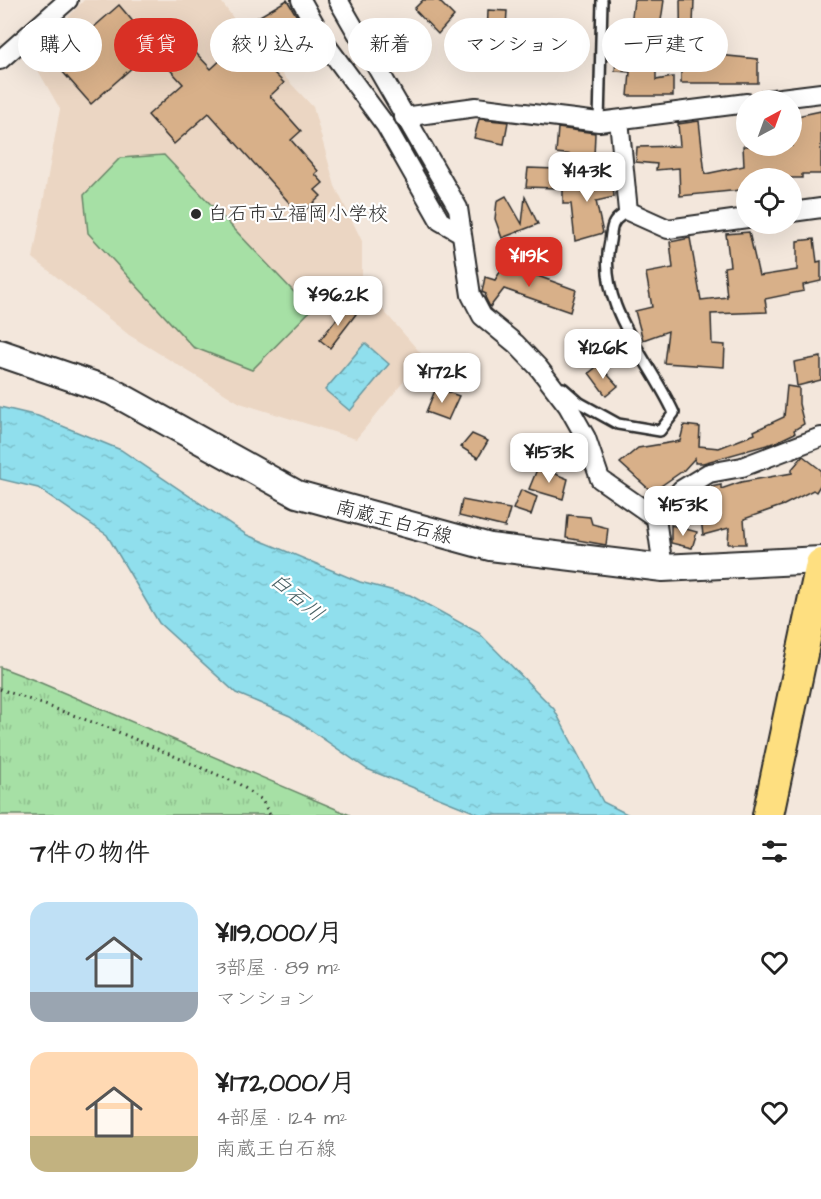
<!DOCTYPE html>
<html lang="ja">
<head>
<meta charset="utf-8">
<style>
  :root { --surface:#fff; --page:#f6f6f6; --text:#222; --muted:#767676; --accent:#d93025 }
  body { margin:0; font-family:"Architects Daughter","Klee One",sans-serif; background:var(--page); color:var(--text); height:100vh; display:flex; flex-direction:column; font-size:22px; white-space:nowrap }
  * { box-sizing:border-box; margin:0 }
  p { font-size:20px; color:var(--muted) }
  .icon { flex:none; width:33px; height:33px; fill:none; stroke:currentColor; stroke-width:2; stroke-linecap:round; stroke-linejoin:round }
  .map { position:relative; height:815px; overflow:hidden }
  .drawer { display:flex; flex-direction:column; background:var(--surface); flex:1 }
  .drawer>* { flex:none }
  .guide { position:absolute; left:18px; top:18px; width:786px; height:54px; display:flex; gap:12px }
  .needle { width:39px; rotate:41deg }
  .tools { position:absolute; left:736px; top:90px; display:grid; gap:12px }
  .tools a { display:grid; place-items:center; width:66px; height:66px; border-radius:50%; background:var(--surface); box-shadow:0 6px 24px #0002; font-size:30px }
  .price { position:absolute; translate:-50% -51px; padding:0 14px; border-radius:12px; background:#fff; color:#222; font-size:20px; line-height:39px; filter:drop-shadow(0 2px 3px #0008) }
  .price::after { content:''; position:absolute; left:50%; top:36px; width:18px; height:14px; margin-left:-9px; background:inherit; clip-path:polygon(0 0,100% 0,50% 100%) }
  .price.current { background:var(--accent); color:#fff }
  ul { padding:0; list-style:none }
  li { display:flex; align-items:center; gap:18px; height:150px; padding:0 30px }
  li span { display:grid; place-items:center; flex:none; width:168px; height:120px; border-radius:18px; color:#555 }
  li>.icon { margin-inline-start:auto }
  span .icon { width:72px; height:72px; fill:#fffc; stroke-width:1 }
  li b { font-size:26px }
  h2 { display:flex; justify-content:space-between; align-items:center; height:72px; padding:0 30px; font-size:26px }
  .tag { padding:0 21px; border-radius:27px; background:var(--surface); box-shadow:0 6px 24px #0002; font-size:21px; line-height:54px }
  .tag.current { background:var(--accent); color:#fff }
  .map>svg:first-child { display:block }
</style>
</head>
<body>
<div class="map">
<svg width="821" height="815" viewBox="0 0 821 815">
  <defs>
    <pattern id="park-tufts" width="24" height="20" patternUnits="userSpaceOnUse" patternTransform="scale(1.5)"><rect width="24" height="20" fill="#a6e0a5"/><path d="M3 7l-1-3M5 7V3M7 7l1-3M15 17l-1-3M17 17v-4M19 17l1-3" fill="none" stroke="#8fc08e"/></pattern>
    <pattern id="water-ripples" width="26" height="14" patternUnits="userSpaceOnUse" patternTransform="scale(1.5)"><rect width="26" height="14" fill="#90dfed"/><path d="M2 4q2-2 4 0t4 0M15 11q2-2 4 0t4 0" fill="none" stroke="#7cc0cb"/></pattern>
  </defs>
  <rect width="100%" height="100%" fill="#f3e7dc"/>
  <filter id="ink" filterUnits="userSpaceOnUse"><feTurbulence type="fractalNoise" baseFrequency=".0167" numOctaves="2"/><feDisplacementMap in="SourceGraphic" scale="12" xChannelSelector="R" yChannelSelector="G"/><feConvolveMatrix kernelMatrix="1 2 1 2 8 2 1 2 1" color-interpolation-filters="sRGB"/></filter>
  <g filter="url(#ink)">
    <polygon fill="#ebd6c3" points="84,0 220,0 248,38 313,107 335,186 362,241 362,286 424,357 356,439 240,403 129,335 33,258 60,109 31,58"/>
    <polygon fill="url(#park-tufts)" stroke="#688668" stroke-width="1.5" points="0,667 34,680 350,815 0,815"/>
    <polygon fill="#a6e0a5" stroke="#688668" stroke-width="1.5" points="164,155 311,310 252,370 193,347 88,233 84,195 120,158"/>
    <g fill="url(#water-ripples)" stroke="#68979f" stroke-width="1.5">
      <polygon points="365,343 389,364 350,411 325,390"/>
      <polygon points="0,407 38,416 121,450 247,535 360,582 410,595 479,633 554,709 603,802 629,815 481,815 367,769 290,716 236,693 159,623 107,535 38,488 0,479"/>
    </g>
    <g fill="#d8b089" stroke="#2b2b2b" stroke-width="1.5">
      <polygon points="287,0 298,18 293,21 296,25 288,30 301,55 290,61 276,36 271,39 258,17"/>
      <polygon points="423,0 438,0 454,16 438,34 414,9"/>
      <polygon points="634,0 664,0 656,55 656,80 673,77 673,96 628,96 630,72 615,71 617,48 628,49"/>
      <polygon points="680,0 694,0 692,48 708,50 708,54 758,59 758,83 681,83"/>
      <polygon points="119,5 146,37 165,20 211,69 224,57 228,63 242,49 246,53 250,49 284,83 270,96 301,131 291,140 318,171 315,174 323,183 315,190 321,196 303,212 298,205 294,208 209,113 174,144 148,115 183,84 152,50 91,104 54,62"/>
      <polygon points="488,10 507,11 505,44 487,41"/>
      <polygon points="821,111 821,174 802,174 802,178 747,178 747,188 741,190 680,196 679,168 656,170 657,164 636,162 637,147 680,146 678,124 699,121 705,174 744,166 743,146 792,146 792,117"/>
      <polygon points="479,119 508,122 504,144 474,138"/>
      <polygon points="558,128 595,133 594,157 556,153"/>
      <polygon points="528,168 556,169 556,188 526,187"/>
      <polygon points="612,176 614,197 596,201 603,233 575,241 571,204 563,204 563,180"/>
      <polygon points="506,196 522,224 525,197 538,224 502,238 495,219 497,201"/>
      <polygon points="749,232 759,276 797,270 797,241 814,239 817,262 821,261 821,281 803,285 804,291 765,299 767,312 711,314 712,344 725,345 724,367 664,363 668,331 643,340 635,311 652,307 646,273 673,268 670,242 690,238 701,300 727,297 724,267 730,266 726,234"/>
      <polygon points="505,264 576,290 570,312 504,289 490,307 485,297 486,294 482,292 485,277 495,280"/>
      <polygon points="347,306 356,314 330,348 320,340"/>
      <polygon points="821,357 821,380 797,386 794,362"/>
      <polygon points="599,365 618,386 606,396 589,373"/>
      <polygon points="787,386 799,388 799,404 804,424 794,430 795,433 774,443 703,463 695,463 695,458 684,470 652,492 620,463 638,448 680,441 684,425 700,427 699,446 719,448 755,434 754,431 784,417"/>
      <polygon points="436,388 459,396 448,420 426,412"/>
      <polygon points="472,434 488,441 478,458 461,447"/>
      <polygon points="803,456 821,470 821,484 816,492 813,490 784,505 744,519 746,544 728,544 729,528 703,535 698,493 706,488 721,485 721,489 741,482 792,473 792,469"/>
      <polygon points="538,467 568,479 563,499 529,489"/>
      <polygon points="521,490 537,497 531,515 513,509"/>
      <polygon points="462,500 510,509 505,527 459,516"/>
      <polygon points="568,515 590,517 592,524 608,528 606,545 566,538"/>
      <polygon points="671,525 697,532 692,548 671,543"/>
    </g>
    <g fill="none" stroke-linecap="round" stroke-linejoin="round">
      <defs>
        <g id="lane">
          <polyline points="599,122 602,0"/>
          <path d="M563,388L580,403L618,424L660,431L674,413C649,358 595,305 610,241C611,236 611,227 614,223C616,218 624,214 628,211"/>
        </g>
        <g id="street">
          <polyline points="301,0 327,46 386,126 440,221 461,233"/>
          <polyline points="338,0 458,208 471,295 482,316 516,344 538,367 568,406 586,438 600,479 656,518"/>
          <polyline points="0,60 68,0"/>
          <polyline points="765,100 821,93"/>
          <polyline points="404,117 476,107 599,122 747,103"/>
          <polyline points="619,120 628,211 668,229 747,218"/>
          <polyline points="792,212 821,208"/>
          <polyline points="663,568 656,518 681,490 709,473 742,467 821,437"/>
        </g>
        <polyline id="secondary" points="0,353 111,391 297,494 490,547 663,568 821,560"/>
        <polyline id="primary" points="768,815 821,564"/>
      </defs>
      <use href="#lane" stroke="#2b2b2b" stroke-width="14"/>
      <use href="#street" stroke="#2b2b2b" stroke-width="22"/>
      <use href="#secondary" stroke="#2b2b2b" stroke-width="30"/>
      <use href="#primary" stroke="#2b2b2b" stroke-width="34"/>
      <polyline stroke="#2b2b2b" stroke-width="3" stroke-dasharray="1.5 4.5" stroke-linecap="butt" points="0,689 109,728 239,784 262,800 270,815"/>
      <use href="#lane" stroke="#fff" stroke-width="9"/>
      <use href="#street" stroke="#fff" stroke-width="18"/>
      <use href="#secondary" stroke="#fff" stroke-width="26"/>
      <use href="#primary" stroke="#fedf80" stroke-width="30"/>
    </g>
  </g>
  <circle fill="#2b2b2b" stroke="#fff" stroke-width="2" cx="196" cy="214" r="6"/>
  <g text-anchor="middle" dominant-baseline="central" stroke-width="4.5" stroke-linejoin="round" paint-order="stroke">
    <g font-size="20" fill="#2b2b2b" stroke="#fff" text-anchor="start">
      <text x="208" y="214">白石市立福岡小学校</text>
    </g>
    <g font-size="20" fill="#2b2b2b" stroke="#fff">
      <text transform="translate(394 522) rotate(15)">南蔵王白石線</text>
    </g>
    <g font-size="21" font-style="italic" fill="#496165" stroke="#fff">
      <text transform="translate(297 597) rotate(40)">白石川</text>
    </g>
  </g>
</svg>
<div class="tools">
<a><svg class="needle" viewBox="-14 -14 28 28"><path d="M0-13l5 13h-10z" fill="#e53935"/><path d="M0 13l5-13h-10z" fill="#767676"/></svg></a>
<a><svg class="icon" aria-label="locate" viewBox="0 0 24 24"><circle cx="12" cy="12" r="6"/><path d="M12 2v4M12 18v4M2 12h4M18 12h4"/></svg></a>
</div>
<b class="price" style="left:587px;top:203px">¥143K</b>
<b class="price current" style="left:529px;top:288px">¥119K</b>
<b class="price" style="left:338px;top:327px">¥96.2K</b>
<b class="price" style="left:603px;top:380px">¥126K</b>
<b class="price" style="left:442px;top:404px">¥172K</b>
<b class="price" style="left:549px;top:484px">¥153K</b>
<b class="price" style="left:683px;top:537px">¥153K</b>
<div class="guide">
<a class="tag">購入</a>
<a class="tag current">賃貸</a>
<a class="tag">絞り込み</a>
<a class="tag">新着</a>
<a class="tag">マンション</a>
<a class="tag">一戸建て</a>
</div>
</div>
<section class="drawer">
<h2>7件の物件<svg class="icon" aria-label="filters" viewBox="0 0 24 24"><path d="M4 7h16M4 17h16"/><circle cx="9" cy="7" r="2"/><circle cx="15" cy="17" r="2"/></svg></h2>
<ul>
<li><span style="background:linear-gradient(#bfe0f5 75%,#9aa5b1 0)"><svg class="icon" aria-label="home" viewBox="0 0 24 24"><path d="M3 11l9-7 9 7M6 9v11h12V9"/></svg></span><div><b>¥119,000/月</b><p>3部屋 · 89 m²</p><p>マンション</p></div><svg class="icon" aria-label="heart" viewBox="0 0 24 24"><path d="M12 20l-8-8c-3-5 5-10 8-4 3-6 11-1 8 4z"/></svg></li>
<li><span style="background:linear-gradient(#ffd9b3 70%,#c2b280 0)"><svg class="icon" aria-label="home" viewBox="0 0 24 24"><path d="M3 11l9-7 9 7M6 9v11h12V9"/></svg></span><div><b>¥172,000/月</b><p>4部屋 · 124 m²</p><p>南蔵王白石線</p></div><svg class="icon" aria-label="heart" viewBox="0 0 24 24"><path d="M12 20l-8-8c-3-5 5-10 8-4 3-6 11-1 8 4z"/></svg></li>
</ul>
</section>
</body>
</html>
